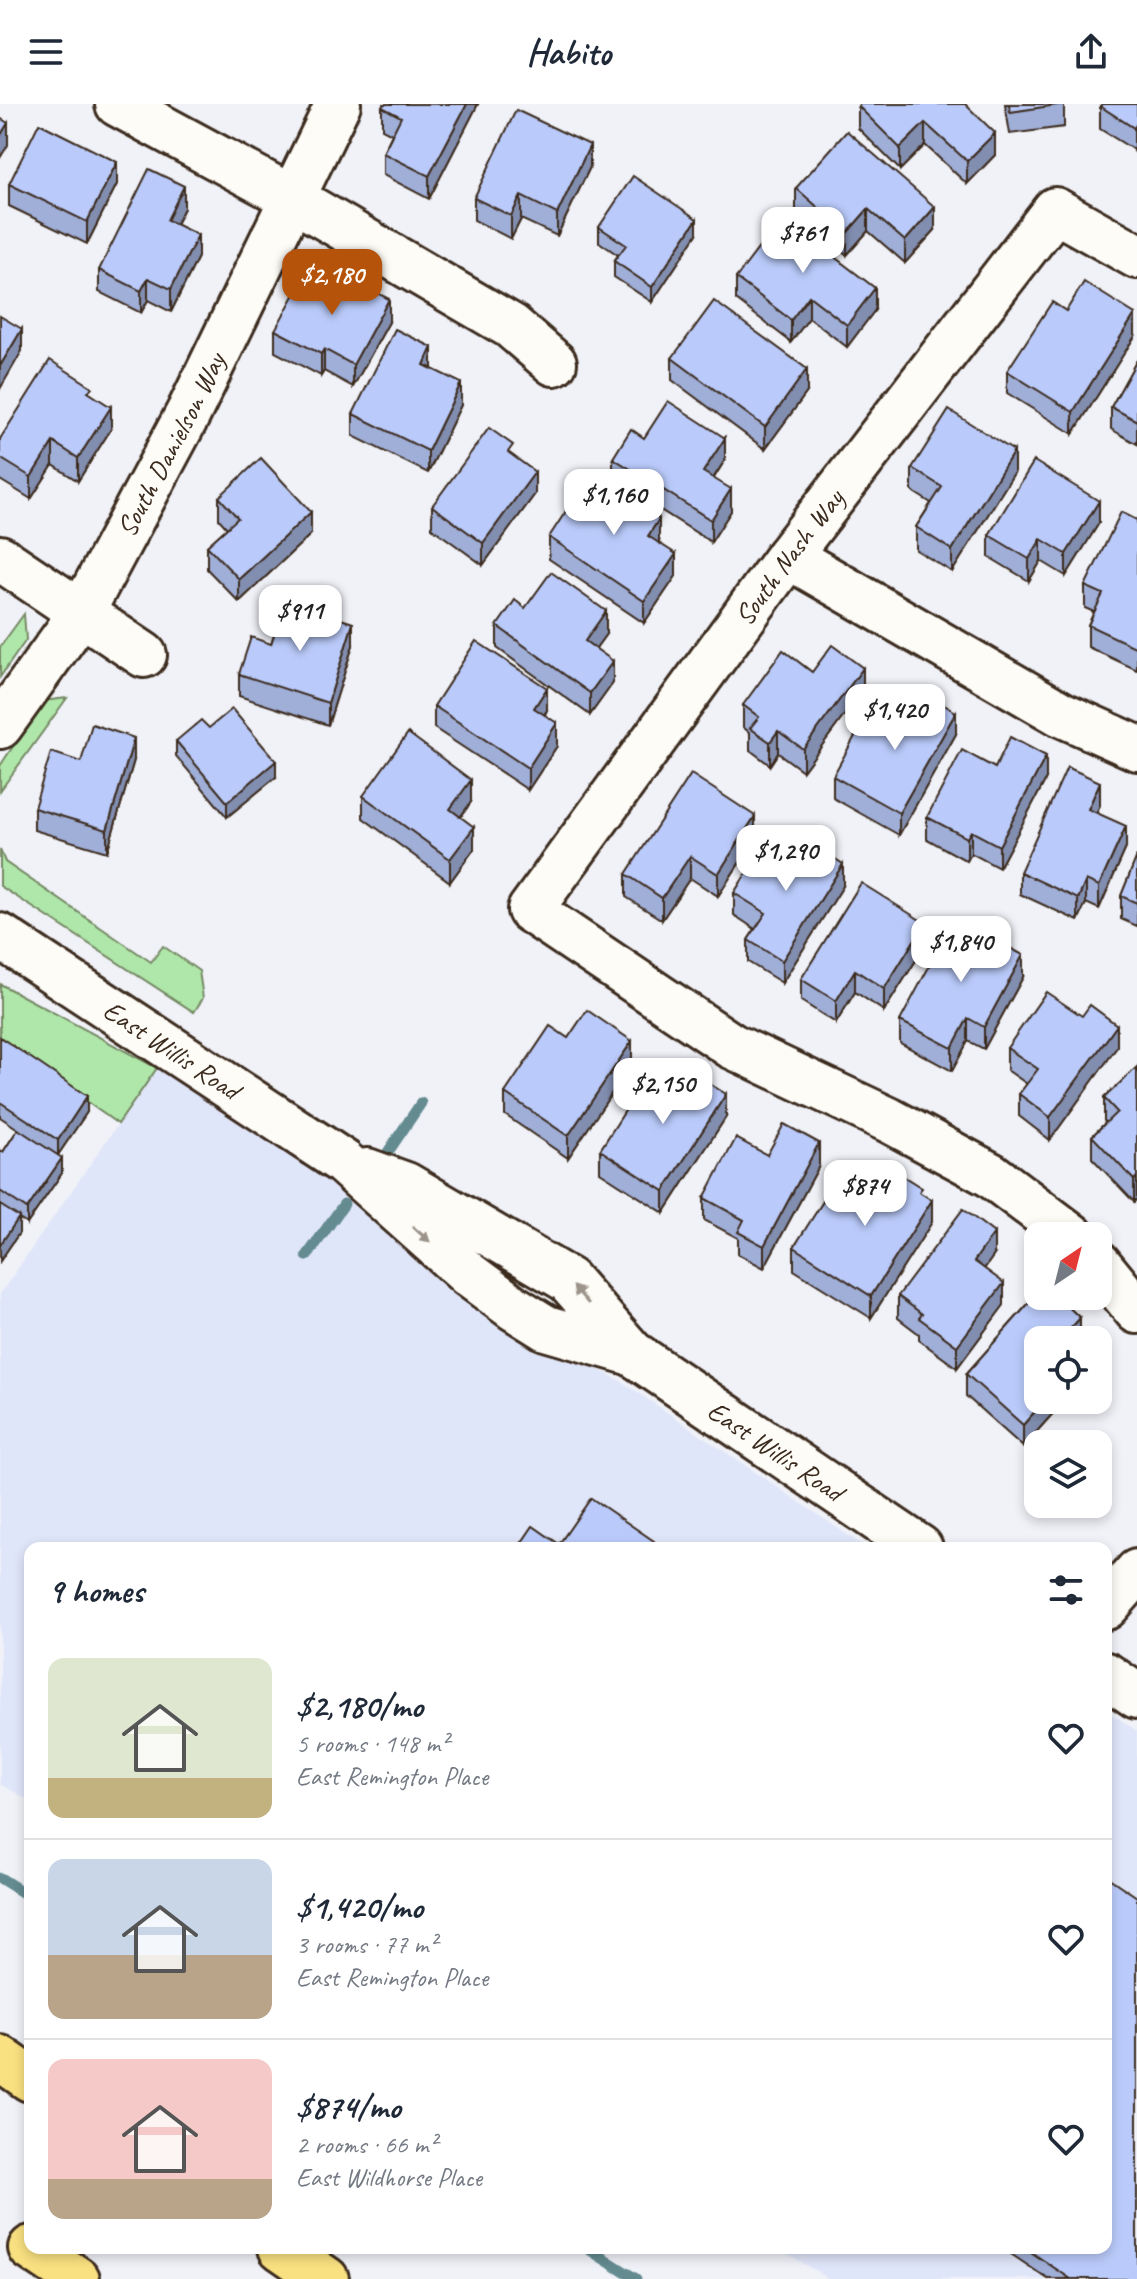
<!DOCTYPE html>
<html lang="en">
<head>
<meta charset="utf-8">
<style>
  :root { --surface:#fff; --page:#f2f2f3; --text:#1f2937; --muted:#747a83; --line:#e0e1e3; --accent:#b45309 }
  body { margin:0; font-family:Caveat,sans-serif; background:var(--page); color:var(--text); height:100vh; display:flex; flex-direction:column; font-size:30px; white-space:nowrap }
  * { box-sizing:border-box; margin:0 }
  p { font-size:26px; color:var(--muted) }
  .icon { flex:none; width:44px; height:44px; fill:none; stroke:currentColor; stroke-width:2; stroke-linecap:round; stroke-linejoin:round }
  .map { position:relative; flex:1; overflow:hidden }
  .details { position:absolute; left:24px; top:1438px; width:1088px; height:712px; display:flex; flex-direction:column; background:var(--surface); border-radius:16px; box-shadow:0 4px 12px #0003 }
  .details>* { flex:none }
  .needle { width:52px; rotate:35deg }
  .buttons { position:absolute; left:1024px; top:1118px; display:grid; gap:16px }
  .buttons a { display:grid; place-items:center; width:88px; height:88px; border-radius:16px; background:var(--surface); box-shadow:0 4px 12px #0003; font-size:40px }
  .price { position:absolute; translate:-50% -68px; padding:0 18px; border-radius:16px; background:#fff; color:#222; font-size:26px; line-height:52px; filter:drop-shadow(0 2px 4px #0008) }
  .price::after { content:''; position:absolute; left:50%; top:48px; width:24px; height:18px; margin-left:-12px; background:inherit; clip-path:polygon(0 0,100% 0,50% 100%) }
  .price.on { background:var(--accent); color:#fff }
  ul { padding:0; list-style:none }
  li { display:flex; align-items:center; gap:24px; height:200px; padding:0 24px }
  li+li { border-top:2px solid var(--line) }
  li span { display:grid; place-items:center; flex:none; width:224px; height:160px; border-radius:16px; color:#555 }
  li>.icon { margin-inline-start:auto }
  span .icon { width:96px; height:96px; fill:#fffc; stroke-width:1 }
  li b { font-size:34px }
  h2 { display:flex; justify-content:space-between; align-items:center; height:96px; padding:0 24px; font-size:34px }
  header { display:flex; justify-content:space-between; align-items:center; height:104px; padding:0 24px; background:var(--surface); font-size:36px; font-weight:600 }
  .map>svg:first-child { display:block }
</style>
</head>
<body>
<header><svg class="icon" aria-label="menu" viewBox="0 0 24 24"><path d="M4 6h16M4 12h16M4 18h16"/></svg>Habito<svg class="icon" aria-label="share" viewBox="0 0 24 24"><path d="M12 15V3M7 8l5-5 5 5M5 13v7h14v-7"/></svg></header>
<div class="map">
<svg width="1137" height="2175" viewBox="0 0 1137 2175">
  <rect width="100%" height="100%" fill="#f0f2f8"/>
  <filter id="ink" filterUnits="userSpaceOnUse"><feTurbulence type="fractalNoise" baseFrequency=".0125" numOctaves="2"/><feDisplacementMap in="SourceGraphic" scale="16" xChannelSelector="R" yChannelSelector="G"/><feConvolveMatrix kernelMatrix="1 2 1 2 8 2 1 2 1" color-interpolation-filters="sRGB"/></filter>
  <g filter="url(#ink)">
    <g fill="#e0e6f9">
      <polygon points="157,964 291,1040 541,1236 621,1277 867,1444 30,1444 30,1697 0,1680 0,1190"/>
      <polygon points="1106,1606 1137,1627 1137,2175 829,2175 778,2144 1106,2144"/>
    </g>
    <g fill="#afe7aa" stroke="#758864" stroke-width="2">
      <polygon points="24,510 26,536 0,573 0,543"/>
      <polygon points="67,594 0,687 0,662 43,597"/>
      <polygon points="0,746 5,758 151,858 163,842 199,867 203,894 194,908 0,782"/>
      <polygon points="0,880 157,964 118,1020 0,936"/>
    </g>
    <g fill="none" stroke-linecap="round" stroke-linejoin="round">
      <g stroke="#638b90" stroke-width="11">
        <polyline points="388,1048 421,999"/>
        <polyline points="307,1152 344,1100"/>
        <polyline points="0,1774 30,1793"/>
        <polyline points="587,2144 636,2175"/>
      </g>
      <defs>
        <g id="minor">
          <polyline points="118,0 292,94 511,222 554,259"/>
          <polyline points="788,452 1061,610 1137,644"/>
          <polyline points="0,454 144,551"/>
          <path id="s1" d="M0,622L82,508L189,308L338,0"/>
          <path id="s2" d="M0,832L343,1058L468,1170L514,1204L546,1224L632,1249"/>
          <path id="s3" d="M367,1067L406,1081L568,1176L632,1249L920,1444"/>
          <path id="s4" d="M1072,1132L991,1071L889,1016L732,942L530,806L788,452L1055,106L1137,152"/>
          <polyline points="1098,1159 1137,1207"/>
          <polyline points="1106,1503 1137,1468"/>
          <polyline points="1106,1571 1137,1592"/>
        </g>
        <g id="highway">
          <polyline points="0,1954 30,1975"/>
          <polyline points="31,2144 77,2175"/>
          <polyline points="281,2144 326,2175"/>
        </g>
      </defs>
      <use href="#minor" stroke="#3b2a1e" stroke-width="50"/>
      <use href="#highway" stroke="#3b2a1e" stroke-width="50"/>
      <use href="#minor" stroke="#fdfcf7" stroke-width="44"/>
      <use href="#highway" stroke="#f9e181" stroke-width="44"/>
    </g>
    <g fill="#a0afd8" stroke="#3b2a1e" stroke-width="2">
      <polygon points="384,0 478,0 429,95 383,71 383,49 392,30 382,25 382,3"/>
      <polygon points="965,0 995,51 967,80 925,41 900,66 858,24 858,2"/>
      <polygon points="1005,0 1064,0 1064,23 1010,30"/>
      <polygon points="1137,0 1134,46 1100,25 1100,2"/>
      <polygon points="590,63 557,132 521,115 511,135 474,116 474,94"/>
      <polygon points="9,80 117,80 87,140 9,102"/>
      <polygon points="796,84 935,126 905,159 868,127 847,151 796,107"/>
      <polygon points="184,104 176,120 198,153 171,208 148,196 141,209 99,188 99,166"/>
      <polygon points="599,123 697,130 652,198 614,173 614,157 618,151 599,138"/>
      <polygon points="736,174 875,206 847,243 809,214 791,238 736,196"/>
      <polygon points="389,218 353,283 324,267 321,272 275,248 275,226"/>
      <polygon points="1135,232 1073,330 1007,289 1007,267"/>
      <polygon points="672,254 807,288 765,345 672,276"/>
      <polygon points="1137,256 1137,340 1111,325 1111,303"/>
      <polygon points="432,265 461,301 428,369 353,332 353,310"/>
      <polygon points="92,291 111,325 78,377 53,361 31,395 0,376 0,335"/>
      <polygon points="644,334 725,356 714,374 731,407 711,438 613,376 613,354"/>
      <polygon points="513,352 535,390 483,461 432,424 432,402"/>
      <polygon points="912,364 1014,369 952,468 916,446 916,423 931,399 912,387"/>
      <polygon points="219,393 311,430 239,498 207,465 207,442 227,424 219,415"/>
      <polygon points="1137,416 1137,566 1088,543 1088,521 1094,508 1085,504 1085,482"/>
      <polygon points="1099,419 1066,472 1041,457 1029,477 989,453 989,431"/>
      <polygon points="549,433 659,437 658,438 676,472 644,519 549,455"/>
      <polygon points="525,504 606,530 596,544 613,579 590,611 497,544 497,522"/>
      <polygon points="271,540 353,541 328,621 239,592 239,570"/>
      <polygon points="812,568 863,586 803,667 778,649 770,661 750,646 750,629 743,623 743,601"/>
      <polygon points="434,602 547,606 545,611 557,642 528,686 434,624"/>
      <polygon points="209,624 276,673 227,713 176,652 176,637"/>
      <polygon points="892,629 956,630 899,731 833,694 833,672"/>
      <polygon points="134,656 107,748 34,726 34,704 81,658"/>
      <polygon points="995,664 1046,675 999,764 971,749 967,757 927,735 927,713"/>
      <polygon points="363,692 471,698 461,713 474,745 450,778 363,714"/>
      <polygon points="1100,701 1096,708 1126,744 1099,805 1086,799 1078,817 1020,790 1020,768"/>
      <polygon points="755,735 718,792 690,774 662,816 626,793 626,770"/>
      <polygon points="1137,752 1137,822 1121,815 1121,792"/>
      <polygon points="843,782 782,879 748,858 748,836 755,825 734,811 734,789"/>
      <polygon points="925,842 884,907 855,888 836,919 801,897 801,875"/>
      <polygon points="1023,873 984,945 968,937 952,967 900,939 900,917"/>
      <polygon points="1082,912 1117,943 1050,1036 1019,1012 1019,990 1027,980 1007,966 1007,944"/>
      <polygon points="0,933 87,1008 58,1051 62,1069 27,1120 19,1115 19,1129 0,1157 0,1046 3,1048 18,1025 0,1013"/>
      <polygon points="568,934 632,959 568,1054 505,1011 505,989"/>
      <polygon points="1137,963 1134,1098 1092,1054 1092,1032 1106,1018 1104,1017 1104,994"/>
      <polygon points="726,1013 664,1109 600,1068 600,1046"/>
      <polygon points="767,1051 819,1062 764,1164 738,1150 738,1134 704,1116 704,1094"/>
      <polygon points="922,1090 932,1118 871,1214 794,1166 794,1143 851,1102"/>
      <polygon points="994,1151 984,1165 1004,1201 957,1264 919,1236 919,1230 898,1214 898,1192"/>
      <polygon points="1038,1189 1038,1192 1057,1192 1080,1214 1080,1236 1038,1236 1038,1296 1065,1296 1023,1343 966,1292 966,1270"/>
      <polygon points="1002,2144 1106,2144 1137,2175 1048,2175"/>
    </g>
    <g fill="#828eb0" stroke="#3b2a1e" stroke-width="2">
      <polygon points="467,0 478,0 429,95 429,72"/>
      <polygon points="8,19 8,41 0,54 0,32"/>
      <polygon points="925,19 925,41 900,66 900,44"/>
      <polygon points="1137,19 1137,41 1134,46 1134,24"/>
      <polygon points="995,29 995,51 967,80 967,57"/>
      <polygon points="590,41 590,63 557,132 557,110"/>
      <polygon points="117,58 117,80 87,140 87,118"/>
      <polygon points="184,82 184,104 167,138 167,116"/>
      <polygon points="521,92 521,115 511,135 511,112"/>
      <polygon points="935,103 935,126 905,159 905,137"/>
      <polygon points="868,105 868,127 847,151 847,129"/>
      <polygon points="697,115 697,130 652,198 652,183"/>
      <polygon points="198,131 198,153 171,208 171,185"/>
      <polygon points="148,174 148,196 141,209 141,187"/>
      <polygon points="875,184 875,206 847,243 847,221"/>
      <polygon points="809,192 809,214 791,238 791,216"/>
      <polygon points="389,195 389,218 353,283 353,261"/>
      <polygon points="1135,210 1135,232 1073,330 1073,308"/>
      <polygon points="22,225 22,247 0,285 0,262"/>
      <polygon points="432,243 432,265 424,261"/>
      <polygon points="324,245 324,267 321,272 321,250"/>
      <polygon points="807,265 807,288 765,345 765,323"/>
      <polygon points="461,279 461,301 428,369 428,347"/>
      <polygon points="111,303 111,325 78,377 78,354"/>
      <polygon points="725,334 725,356 703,390 703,368"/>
      <polygon points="53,338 53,361 31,395 31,373"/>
      <polygon points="1014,347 1014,369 952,468 952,446"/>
      <polygon points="535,368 535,390 483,461 483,439"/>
      <polygon points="731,385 731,407 711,438 711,416"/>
      <polygon points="1099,397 1099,419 1066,472 1066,450"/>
      <polygon points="311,408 311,430 239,498 239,475"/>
      <polygon points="659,415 659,437 648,454 648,432"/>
      <polygon points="1041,435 1041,457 1029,477 1029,455"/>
      <polygon points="676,450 676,472 644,519 644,497"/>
      <polygon points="606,507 606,530 585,559 585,537"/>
      <polygon points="353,519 353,541 328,621 328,599"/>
      <polygon points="613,557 613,579 590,611 590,589"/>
      <polygon points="863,564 863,586 803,667 803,645"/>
      <polygon points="547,584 547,606 534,626 534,604"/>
      <polygon points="956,608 956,630 899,731 899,709"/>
      <polygon points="557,619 557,642 528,686 528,664"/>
      <polygon points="778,627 778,649 770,661 770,638"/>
      <polygon points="134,634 134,656 107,748 107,726"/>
      <polygon points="1046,652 1046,675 999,764 999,742"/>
      <polygon points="276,657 276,673 227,713 227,698"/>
      <polygon points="471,676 471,698 450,727 450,705"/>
      <polygon points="1100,678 1100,701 1088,727 1088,705"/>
      <polygon points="755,712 755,735 718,792 718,770"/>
      <polygon points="1126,722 1126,744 1099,805 1099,782"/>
      <polygon points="474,723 474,745 450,778 450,755"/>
      <polygon points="971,727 971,749 967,757 967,734"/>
      <polygon points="690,752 690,774 662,816 662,794"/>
      <polygon points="843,760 843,782 782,879 782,857"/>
      <polygon points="1086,776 1086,799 1078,817 1078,795"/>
      <polygon points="925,819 925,842 884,907 884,885"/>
      <polygon points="1023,851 1023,873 984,945 984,923"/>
      <polygon points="855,866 855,888 836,919 836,897"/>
      <polygon points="968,914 968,937 952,967 952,944"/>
      <polygon points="1117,921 1117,943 1050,1036 1050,1013"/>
      <polygon points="632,937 632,959 568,1054 568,1032"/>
      <polygon points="726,990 726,1013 664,1109 664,1087"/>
      <polygon points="87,992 87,1008 58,1051 58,1036"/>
      <polygon points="819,1039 819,1062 764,1164 764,1142"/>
      <polygon points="62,1054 62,1069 27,1120 27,1105"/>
      <polygon points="1137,1073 1137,1095 1134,1098 1134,1076"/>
      <polygon points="932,1096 932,1118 871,1214 871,1192"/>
      <polygon points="19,1113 19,1129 0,1157 0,1141"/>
      <polygon points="994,1129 994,1151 974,1179 974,1157"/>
      <polygon points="1004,1179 1004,1201 957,1264 957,1242"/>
      <polygon points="1080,1214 1080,1236 1060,1236"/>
      <polygon points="1045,1296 1065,1296 1023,1343 1023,1321"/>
    </g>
    <g fill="#bacbfb" stroke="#3b2a1e" stroke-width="2">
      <polygon points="384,0 467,0 429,72 383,49 401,13 382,3"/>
      <polygon points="860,0 965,0 995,29 967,57 925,19 900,44 858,2"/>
      <polygon points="1009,0 1064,0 1010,8"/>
      <polygon points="1102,0 1137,0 1137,19 1134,24 1100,2"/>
      <polygon points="516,6 590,41 557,110 521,92 511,112 474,94"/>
      <polygon points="0,14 8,19 0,32"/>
      <polygon points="39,19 117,58 87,118 9,80"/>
      <polygon points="847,27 935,103 905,137 868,105 847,129 796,84"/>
      <polygon points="149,65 184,82 167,116 198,131 171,185 148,174 141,187 99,166"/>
      <polygon points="633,72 697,115 652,183 614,157 626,141 599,123"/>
      <polygon points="782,113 875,184 847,221 809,192 791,216 736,174"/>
      <polygon points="307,168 339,185 346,173 389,195 353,261 324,245 321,250 275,226"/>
      <polygon points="1084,178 1135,210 1073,308 1007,267 1052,198 1066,207"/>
      <polygon points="714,197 807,265 765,323 672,254"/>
      <polygon points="0,212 22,225 0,262"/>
      <polygon points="395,225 432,243 424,261 461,279 428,347 353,310"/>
      <polygon points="50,256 92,283 88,288 111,303 78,354 53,338 31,373 0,354 0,335"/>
      <polygon points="1137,256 1137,317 1111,303"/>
      <polygon points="668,297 725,334 703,368 731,385 711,416 613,354 631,325 644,334"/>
      <polygon points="949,306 1014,347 952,446 916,423 942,383 912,364"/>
      <polygon points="489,324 513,341 508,348 535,368 483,439 432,402"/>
      <polygon points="261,354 311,408 239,475 207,442 238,414 219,393"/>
      <polygon points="1034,357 1099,397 1066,450 1041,435 1029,455 989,431"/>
      <polygon points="591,369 659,415 648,432 676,450 644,497 549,433"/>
      <polygon points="1121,408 1137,416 1137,544 1088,521 1103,490 1085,482"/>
      <polygon points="551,468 606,507 585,537 613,557 590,589 497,522 515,496 525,504"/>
      <polygon points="285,497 353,519 328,599 239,570 251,533 271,540"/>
      <polygon points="476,537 547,584 534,604 557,619 528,664 434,602"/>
      <polygon points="832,541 863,564 803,645 778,627 770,638 750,624 759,613 743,601 783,546 812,568"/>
      <polygon points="917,585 956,608 899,709 833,672 865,614 892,629"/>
      <polygon points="232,605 276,657 227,698 176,637 201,616 209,624"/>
      <polygon points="92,620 134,634 107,726 34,704 51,648 81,658"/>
      <polygon points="408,629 471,676 450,705 474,723 450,755 363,692"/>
      <polygon points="1010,633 1046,652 999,742 971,727 967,734 927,713 962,646 995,664"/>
      <polygon points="1067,663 1100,678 1088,705 1126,722 1099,782 1086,776 1078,795 1020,768"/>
      <polygon points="691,670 755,712 718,770 690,752 662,794 626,770"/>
      <polygon points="770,732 805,754 814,741 843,760 782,857 748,836 766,809 734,789"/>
      <polygon points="1137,752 1137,799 1121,792"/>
      <polygon points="861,779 925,819 884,885 855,866 836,897 801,875"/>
      <polygon points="955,814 1023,851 984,923 968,914 952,944 900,917"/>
      <polygon points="1046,888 1082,912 1090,901 1117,921 1050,1013 1019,990 1038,965 1007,944"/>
      <polygon points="587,906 632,937 568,1032 505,989 550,922 568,934"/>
      <polygon points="0,933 87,992 58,1036 0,998"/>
      <polygon points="677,960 726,990 664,1087 600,1046 646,974 662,985"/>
      <polygon points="1137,963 1137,1073 1134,1076 1092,1032 1117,1008 1104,994"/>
      <polygon points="784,1020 819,1039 764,1142 738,1128 744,1116 704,1094 736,1034 767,1051"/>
      <polygon points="18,1025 62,1054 27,1105 0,1087 0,1046 3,1048"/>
      <polygon points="879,1057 922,1084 919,1088 932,1096 871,1192 794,1143 829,1088 851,1102"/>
      <polygon points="0,1101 19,1113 0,1141"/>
      <polygon points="963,1105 994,1129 974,1157 1004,1179 957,1242 919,1214 922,1210 898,1192"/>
      <polygon points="1038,1189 1038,1192 1057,1192 1080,1214 1060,1236 1038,1236 1038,1296 1045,1296 1023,1321 966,1270"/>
      <polygon points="591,1394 654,1437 650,1444 518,1444 533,1422 559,1440"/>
      <polygon points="1106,1772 1137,1793 1137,2175 1071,2175 1025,2144 1106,2144"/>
    </g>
    <defs><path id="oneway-solid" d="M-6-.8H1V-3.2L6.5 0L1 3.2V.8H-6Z" transform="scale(2)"/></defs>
    <g fill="#9c938a">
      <use href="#oneway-solid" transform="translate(421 1130) rotate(41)"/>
      <use href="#oneway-solid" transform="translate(581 1191) rotate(-131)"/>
    </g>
  </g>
  <g text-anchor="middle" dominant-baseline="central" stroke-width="7" stroke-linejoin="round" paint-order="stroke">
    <g font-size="28" fill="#3b2a1e" stroke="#fdfcf7">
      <text stroke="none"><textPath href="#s1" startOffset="330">South Danielson Way</textPath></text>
      <text stroke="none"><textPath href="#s4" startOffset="1072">South Nash Way</textPath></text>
      <text stroke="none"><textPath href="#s2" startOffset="206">East Willis Road</textPath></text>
      <text stroke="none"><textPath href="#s3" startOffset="500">East Willis Road</textPath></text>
    </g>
  </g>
</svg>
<div class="buttons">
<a><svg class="needle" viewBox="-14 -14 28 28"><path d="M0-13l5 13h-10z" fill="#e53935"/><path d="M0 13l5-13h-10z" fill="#747a83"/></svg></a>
<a><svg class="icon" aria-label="locate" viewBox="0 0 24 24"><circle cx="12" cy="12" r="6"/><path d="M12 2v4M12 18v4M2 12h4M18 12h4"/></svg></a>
<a><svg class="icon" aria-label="layers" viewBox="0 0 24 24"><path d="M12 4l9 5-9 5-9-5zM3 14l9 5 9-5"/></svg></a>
</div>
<b class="price" style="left:803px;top:171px">$761</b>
<b class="price on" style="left:332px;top:213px">$2,180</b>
<b class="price" style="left:614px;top:433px">$1,160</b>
<b class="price" style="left:300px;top:549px">$911</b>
<b class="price" style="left:895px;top:648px">$1,420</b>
<b class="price" style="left:786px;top:789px">$1,290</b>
<b class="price" style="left:961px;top:880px">$1,840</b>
<b class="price" style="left:663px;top:1022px">$2,150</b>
<b class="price" style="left:865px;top:1124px">$874</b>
<section class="details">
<h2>9 homes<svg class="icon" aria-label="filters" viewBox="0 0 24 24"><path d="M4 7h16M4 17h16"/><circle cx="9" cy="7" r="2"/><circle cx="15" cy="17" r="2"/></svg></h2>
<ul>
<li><span style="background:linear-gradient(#dfe7d0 75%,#c2b280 0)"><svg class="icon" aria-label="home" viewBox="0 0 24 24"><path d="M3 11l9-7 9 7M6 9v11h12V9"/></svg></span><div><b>$2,180/mo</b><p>5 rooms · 148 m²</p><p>East Remington Place</p></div><svg class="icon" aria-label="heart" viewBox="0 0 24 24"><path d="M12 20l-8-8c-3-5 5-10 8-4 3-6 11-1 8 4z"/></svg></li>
<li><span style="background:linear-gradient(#c9d6e8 60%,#b9a48a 0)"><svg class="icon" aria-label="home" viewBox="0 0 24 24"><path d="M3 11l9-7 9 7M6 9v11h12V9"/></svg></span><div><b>$1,420/mo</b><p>3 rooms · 77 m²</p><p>East Remington Place</p></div><svg class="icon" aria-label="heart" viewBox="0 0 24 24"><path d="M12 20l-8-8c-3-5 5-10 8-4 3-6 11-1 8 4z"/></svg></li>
<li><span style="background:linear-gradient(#f6c9c9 75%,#b9a48a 0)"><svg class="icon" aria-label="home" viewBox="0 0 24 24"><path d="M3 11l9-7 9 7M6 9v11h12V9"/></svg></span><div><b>$874/mo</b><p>2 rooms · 66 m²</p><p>East Wildhorse Place</p></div><svg class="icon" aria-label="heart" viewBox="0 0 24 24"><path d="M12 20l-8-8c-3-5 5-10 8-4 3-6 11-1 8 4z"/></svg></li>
</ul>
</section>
</div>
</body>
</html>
